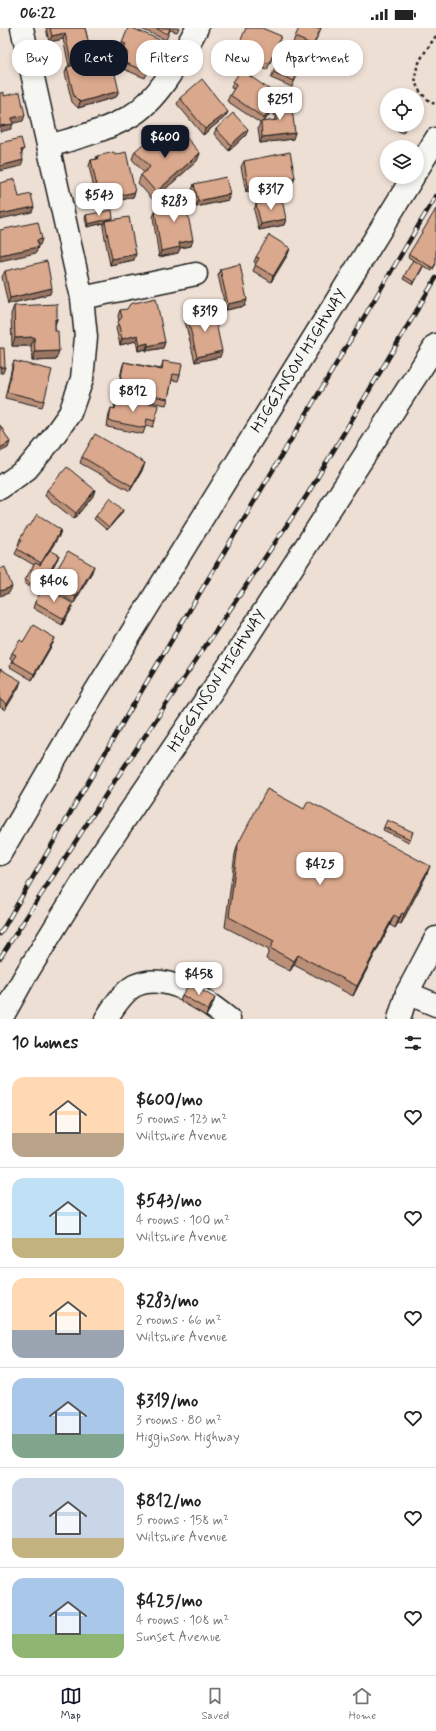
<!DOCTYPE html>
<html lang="en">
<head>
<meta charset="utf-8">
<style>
  :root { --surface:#fff; --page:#f2f2f2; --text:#222; --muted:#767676; --line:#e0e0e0; --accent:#111827 }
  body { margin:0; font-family:Mynerve,sans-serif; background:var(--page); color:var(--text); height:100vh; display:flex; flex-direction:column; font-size:15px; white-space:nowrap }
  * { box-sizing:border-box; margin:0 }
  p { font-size:13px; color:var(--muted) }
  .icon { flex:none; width:22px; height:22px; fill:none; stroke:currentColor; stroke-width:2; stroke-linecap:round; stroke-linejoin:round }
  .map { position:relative; height:991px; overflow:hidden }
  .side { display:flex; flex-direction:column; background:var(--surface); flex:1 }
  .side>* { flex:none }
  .hud { position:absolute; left:12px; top:12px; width:412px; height:36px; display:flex; gap:8px }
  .tools { position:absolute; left:380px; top:60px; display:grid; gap:8px }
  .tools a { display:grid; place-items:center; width:44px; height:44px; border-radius:50%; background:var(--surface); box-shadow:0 2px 6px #0003; font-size:20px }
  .price { position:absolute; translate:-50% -34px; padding:0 9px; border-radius:8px; background:#fff; color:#222; font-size:13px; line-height:26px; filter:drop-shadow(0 1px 2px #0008) }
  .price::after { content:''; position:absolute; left:50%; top:24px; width:12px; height:9px; margin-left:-6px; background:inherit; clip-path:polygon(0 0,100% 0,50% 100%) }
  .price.current { background:var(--accent); color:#fff }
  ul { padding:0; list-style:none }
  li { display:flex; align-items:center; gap:12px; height:100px; padding:0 12px }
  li+li { border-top:1px solid var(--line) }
  li span { display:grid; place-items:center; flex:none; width:112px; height:80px; border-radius:12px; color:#555 }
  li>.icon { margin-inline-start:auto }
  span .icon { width:48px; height:48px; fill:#fffc; stroke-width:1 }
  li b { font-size:17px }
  h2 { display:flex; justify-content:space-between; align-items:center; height:48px; padding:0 12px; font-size:17px }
  .chip { padding:0 14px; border-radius:16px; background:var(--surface); box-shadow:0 2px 6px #0003; font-size:14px; line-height:36px }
  .chip.current { background:var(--accent); color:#fff }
  .status { display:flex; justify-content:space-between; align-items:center; height:28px; padding:0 20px; background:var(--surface); direction:ltr }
  .status svg { height:11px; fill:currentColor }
  .tabs { display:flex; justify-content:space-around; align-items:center; height:56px; border-top:1px solid var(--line); background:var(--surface); font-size:11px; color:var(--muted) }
  .tabs a { display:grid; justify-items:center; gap:2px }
  .tabs .current { color:var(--accent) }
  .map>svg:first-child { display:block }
</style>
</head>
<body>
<div class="status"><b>06:22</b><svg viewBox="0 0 49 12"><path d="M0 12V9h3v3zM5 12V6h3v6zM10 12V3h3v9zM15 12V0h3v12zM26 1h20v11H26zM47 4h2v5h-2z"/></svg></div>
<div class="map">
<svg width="436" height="991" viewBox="0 0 436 991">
  <rect width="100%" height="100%" fill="#eedfd4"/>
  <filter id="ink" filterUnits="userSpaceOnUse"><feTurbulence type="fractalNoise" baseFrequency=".025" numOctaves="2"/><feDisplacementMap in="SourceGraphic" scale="8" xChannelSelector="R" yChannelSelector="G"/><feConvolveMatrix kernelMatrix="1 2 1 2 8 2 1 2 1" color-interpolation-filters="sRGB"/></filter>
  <g filter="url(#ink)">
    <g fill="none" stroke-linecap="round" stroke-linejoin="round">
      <defs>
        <g id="minor">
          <path d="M49,118C76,110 104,103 129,89C159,72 181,29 197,0"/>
          <polyline points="82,270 196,246"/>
          <polyline points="0,460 27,441 48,416 70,385 82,351 86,309 82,270 22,0"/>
          <polyline points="407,965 436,977"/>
          <path d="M106,991C113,980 122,965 134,958C167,942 205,972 229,991"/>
          <polyline points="399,991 407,965 436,910"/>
        </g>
        <g id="highway">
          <polyline points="417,142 436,111"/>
          <polyline points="0,826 87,677 413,149"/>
          <polyline points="1,991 25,948 89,844 220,651 436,317"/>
        </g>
      </defs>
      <use href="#minor" stroke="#1c1c1c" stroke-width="25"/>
      <use href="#highway" stroke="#1c1c1c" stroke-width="25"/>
      <path stroke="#1c1c1c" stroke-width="2.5" stroke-dasharray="3 3" stroke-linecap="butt" d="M436,8C417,35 401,56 436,77"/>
      <use href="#minor" stroke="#f6f6f2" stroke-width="22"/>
      <use href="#highway" stroke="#f6f6f2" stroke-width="22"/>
      <defs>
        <g id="rail">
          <polyline points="0,906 126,689 436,168"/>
          <polyline points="0,930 116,751 307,467 436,250"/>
        </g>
      </defs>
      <use href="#rail" stroke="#1c1c1c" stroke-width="4.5"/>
      <use href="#rail" stroke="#f6f6f2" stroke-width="3" stroke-dasharray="9" stroke-linecap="butt"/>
    </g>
    <g fill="#bb9079" stroke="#1c1c1c">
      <polygon points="46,0 85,0 92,29 90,33 93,41 99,39 100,37 116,69 78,80 72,74 65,45 67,39 69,38 63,11 49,14"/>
      <polygon points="139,0 179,0 177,4 170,2 166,12"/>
      <polygon points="321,0 311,23 293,15 295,9"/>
      <polygon points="281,8 267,42 234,27 237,21"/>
      <polygon points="165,14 156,34 153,32 145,50 121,40 125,30 121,28 123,22 120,20 122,15"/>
      <polygon points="277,35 280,37 301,38 292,59 271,50"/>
      <polygon points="233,54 279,68 277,74 264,94 275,92 274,84 277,74 293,111 260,115 258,100 260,95 227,73 230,67 234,61 231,60"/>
      <polygon points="180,70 228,84 225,89 203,107 177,76"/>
      <polygon points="396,97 407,97 403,105 394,101"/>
      <polygon points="216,101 246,107 229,123 214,106"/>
      <polygon points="173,119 200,125 197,133 153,172 138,155 141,147 144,145 132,131 135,123"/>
      <polygon points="115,127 135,164 133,169 98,178 89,138 91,132 96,131 97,128"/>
      <polygon points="244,133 295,149 293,155 246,164 241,139"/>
      <polygon points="194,156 230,166 228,172 196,179 192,162"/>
      <polygon points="171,166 191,218 180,220 178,225 159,229 153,189 155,184 166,181 166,177 168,171 170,170"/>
      <polygon points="256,176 286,191 284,197 259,202 254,182"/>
      <polygon points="86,187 113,192 134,232 110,237 103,199 104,195 87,199 85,190"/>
      <polygon points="290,220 288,226 271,254 253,243 256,236 254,234 256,229"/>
      <polygon points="409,226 436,236 432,243 423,238 413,257 403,251 413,232 408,229"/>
      <polygon points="220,241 245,278 226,282 218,247"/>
      <polygon points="5,243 50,266 8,276 2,249"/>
      <polygon points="14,278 57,291 55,297 56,332 32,333 31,318 12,318 11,286"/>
      <polygon points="120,282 165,314 163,320 146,323 146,321 138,323 136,313 120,317 116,300 119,293 118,288"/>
      <polygon points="187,287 220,329 195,334 185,293"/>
      <polygon points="14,333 44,373 42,379 5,370 12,338"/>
      <polygon points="163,333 180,347 178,353 172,352 168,371 166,377 120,368 122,361 118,360 122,340 124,334 161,341"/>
      <polygon points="117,369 155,393 153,399 146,397 143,406 107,399 109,386 111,380 114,381 115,375"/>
      <polygon points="82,429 143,441 130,463 80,435"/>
      <polygon points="47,462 93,468 74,491 45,468"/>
      <polygon points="122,485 107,502 94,491 96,488"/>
      <polygon points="30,498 61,502 59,508 50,522 58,530 39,564 24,555 34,537 15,526 19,518 18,517 20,511"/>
      <polygon points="92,544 74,575 48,559 50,553"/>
      <polygon points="35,574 71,582 62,597 33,580"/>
      <polygon points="53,615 32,652 10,639 12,632 10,631 12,625"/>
      <polygon points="0,641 19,659 5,682 0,679"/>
      <polygon points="384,799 413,804 409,814 383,802"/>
      <polygon points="238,816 426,848 401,896 398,895 395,900 390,897 353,968 294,937 290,943 266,931 269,922 225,899 235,826"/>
      <polygon points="182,967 213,976 206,988 180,973"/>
    </g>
    <g fill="#997663" stroke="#1c1c1c">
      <polygon points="65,5 63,11 49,14 52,8"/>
      <polygon points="92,29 90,35 69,40 71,34"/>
      <polygon points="119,63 116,69 78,80 80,74"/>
      <polygon points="279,68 277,74 262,96 264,90"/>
      <polygon points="228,84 225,89 203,107 205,101"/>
      <polygon points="25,87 23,93 10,96 12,90"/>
      <polygon points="13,96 11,101 0,104 0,98"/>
      <polygon points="248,101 246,107 229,123 231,117"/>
      <polygon points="295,105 293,111 260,115 262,109"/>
      <polygon points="24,121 21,127 21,122"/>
      <polygon points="200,125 197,133 153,172 156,164"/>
      <polygon points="23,132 21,138 0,143 0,138"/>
      <polygon points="295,149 293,155 246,164 248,158"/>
      <polygon points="135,164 133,169 98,178 100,172"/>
      <polygon points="230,166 228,172 196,179 198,173"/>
      <polygon points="34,179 32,184 0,191 0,186"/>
      <polygon points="113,190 112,193 105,193 104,195 87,199 88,196"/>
      <polygon points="286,191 284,197 259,202 261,196"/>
      <polygon points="42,211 40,217 35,218 37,212"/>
      <polygon points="193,212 191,218 180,220 178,225 159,229 161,223 179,215"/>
      <polygon points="38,219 36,225 0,233 0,227"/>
      <polygon points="290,220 288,226 271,254 273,248"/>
      <polygon points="136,226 134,232 110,237 112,231"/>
      <polygon points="423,238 422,241 413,257 414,254"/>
      <polygon points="52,260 50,266 8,276 10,270"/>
      <polygon points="247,272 245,278 226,282 228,276"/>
      <polygon points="55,291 57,291 54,299"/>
      <polygon points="138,307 136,313 120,317 122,311"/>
      <polygon points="34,309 31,318 12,318 15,310"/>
      <polygon points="165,314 163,320 146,323 148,318"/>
      <polygon points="148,315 146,321 138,323 140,317"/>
      <polygon points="59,323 56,332 32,333 35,324"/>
      <polygon points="222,323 220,329 195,334 197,329"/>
      <polygon points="0,339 5,339 3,345 0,345"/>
      <polygon points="10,414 8,420 0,424 0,420"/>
      <polygon points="145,435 143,441 130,463 132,458"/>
      <polygon points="95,462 93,468 74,491 76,485"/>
      <polygon points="123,482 122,485 107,502 109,499"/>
      <polygon points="61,502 59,508 39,540 41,535"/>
      <polygon points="59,527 58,530 39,564 40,561"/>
      <polygon points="94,538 92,544 74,575 76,569"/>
      <polygon points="12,559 9,565 0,568 0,563"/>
      <polygon points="73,576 71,582 62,597 64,591"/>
      <polygon points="55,610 53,615 32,652 34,646"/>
      <polygon points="21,653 19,659 5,682 7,676"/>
      <polygon points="430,838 426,848 401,896 404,886"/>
      <polygon points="402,885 398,895 395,900 399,890"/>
      <polygon points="394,887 390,897 353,968 357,958"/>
      <polygon points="298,927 294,937 290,943 294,933"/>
      <polygon points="215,970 213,976 206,988 208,982"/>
    </g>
    <g fill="#daa88d" stroke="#1c1c1c">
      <polygon points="50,0 85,0 92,29 71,34 65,5 52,8"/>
      <polygon points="128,0 132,0 165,14 159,28 155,27 147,44 123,34 128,24 123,22 126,16 122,15"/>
      <polygon points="155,0 170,0 168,6"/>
      <polygon points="246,0 262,0 281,8 269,36 237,21"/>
      <polygon points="299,0 321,0 313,17 295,9"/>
      <polygon points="285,24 303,32 294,53 273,44 277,35 280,37"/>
      <polygon points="91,33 93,41 101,39 100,37 112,34 119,63 80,74 74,68 67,39"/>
      <polygon points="241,42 279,68 264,90 230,67 237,56 233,54"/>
      <polygon points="202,51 228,84 205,101 180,70"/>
      <polygon points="4,64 4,68 20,64 25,87 12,90 13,96 0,98 0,65"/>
      <polygon points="291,72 295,105 262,109 261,94 277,92 276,78 278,78 277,74"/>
      <polygon points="233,85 248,101 231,117 216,101"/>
      <polygon points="396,97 407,97 404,102 395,98"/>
      <polygon points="159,102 173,119 185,108 200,125 156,164 141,147 150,139 135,123"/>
      <polygon points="21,110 24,121 21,122 23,132 0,138 0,115"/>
      <polygon points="114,124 115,127 126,124 135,164 100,172 91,132 98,131 97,128"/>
      <polygon points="290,124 295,149 248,158 244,133"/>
      <polygon points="226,149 230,166 198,173 194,156"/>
      <polygon points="15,151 19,169 31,166 34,179 0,186 0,155"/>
      <polygon points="183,163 193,212 179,215 180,219 161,223 155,184 170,180 168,171 172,170 171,166"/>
      <polygon points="282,171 286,191 261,196 256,176"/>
      <polygon points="436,181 436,235 433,240 409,226"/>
      <polygon points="112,182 113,190 88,196 86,187"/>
      <polygon points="129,189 136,226 112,231 105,193"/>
      <polygon points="38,194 42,211 37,212 38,219 0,227 0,202"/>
      <polygon points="269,207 290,220 273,248 255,237 259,230 256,229"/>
      <polygon points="413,232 423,238 414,254 404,248"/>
      <polygon points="47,233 52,260 10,270 5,243"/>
      <polygon points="240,236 247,272 228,276 220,241"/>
      <polygon points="156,270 165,314 148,318 148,315 140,317 138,307 122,311 118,294 122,289 120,282 127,281 130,276"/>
      <polygon points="57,276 57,291 55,291 55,303 58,303 59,323 35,324 34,309 15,310 14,278"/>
      <polygon points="213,281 222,323 197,329 187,287"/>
      <polygon points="0,320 4,320 5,339 0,339"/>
      <polygon points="14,333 52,342 44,373 7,364"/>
      <polygon points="163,333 182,336 180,347 173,346 168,371 123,362 124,355 120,354 124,334 162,342"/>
      <polygon points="117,369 158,377 155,393 147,391 145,400 109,393 111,380 115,381"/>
      <polygon points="0,397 10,414 0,420"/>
      <polygon points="95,406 145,435 132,458 82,429"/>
      <polygon points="67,439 95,462 76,485 47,462"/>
      <polygon points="110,470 123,482 109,499 96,488"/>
      <polygon points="37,486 61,502 41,535 17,521 22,512 20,511 28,497 30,498"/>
      <polygon points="50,522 59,527 40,561 25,552 35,535 40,537"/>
      <polygon points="68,523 94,538 76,569 50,553"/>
      <polygon points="5,539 12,559 0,563 0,541"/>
      <polygon points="44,558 73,576 64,591 35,574"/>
      <polygon points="33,597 55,610 34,646 12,633 16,627 12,625 20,612 23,614"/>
      <polygon points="0,641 21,653 7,676 0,672"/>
      <polygon points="267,761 304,781 308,773 430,838 404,886 402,885 399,890 394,887 357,958 298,927 294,933 270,920 274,913 229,889 238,816"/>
      <polygon points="387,792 413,804 410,811 384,799"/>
      <polygon points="190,955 215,970 208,982 182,967"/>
    </g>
  </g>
  <g text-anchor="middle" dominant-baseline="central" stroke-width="4" stroke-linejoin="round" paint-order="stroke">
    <g font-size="16" fill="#1c1c1c" stroke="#f6f6f2">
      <text transform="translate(299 333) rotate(-58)">HIGGINSON HIGHWAY</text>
      <text transform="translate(217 653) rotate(-57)">HIGGINSON HIGHWAY</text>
    </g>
  </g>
</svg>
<div class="tools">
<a><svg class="icon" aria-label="locate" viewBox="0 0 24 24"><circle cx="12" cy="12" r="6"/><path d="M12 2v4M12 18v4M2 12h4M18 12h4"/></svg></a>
<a><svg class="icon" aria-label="layers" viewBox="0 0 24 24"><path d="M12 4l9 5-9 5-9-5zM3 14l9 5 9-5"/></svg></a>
</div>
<b class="price" style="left:280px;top:93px">$251</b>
<b class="price current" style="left:165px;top:131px">$600</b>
<b class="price" style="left:271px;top:183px">$317</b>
<b class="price" style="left:99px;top:189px">$543</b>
<b class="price" style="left:174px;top:195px">$283</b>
<b class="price" style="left:205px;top:305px">$319</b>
<b class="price" style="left:133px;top:385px">$812</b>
<b class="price" style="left:54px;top:575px">$406</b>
<b class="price" style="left:320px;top:858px">$425</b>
<b class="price" style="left:199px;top:968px">$458</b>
<div class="hud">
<a class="chip">Buy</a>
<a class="chip current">Rent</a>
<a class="chip">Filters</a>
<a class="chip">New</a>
<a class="chip">Apartment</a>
</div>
</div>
<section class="side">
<h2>10 homes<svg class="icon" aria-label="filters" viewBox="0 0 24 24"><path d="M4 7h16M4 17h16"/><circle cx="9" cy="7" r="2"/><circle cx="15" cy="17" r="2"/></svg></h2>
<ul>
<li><span style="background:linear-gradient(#ffd9b3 70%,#b9a48a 0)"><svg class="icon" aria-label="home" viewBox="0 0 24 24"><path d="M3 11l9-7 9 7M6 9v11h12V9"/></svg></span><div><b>$600/mo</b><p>5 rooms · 123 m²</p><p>Wiltshire Avenue</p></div><svg class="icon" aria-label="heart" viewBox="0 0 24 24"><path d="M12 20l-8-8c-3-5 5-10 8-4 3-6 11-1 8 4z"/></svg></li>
<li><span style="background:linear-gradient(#bfe0f5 75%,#c2b280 0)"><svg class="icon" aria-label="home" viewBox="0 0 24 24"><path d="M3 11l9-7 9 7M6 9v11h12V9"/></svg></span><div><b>$543/mo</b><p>4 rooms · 100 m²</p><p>Wiltshire Avenue</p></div><svg class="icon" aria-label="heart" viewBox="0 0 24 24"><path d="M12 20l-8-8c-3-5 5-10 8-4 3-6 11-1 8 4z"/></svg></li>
<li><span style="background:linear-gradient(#ffd9b3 65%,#9aa5b1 0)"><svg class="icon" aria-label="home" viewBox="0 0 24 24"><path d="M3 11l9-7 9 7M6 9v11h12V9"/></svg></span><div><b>$283/mo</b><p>2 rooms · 66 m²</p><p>Wiltshire Avenue</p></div><svg class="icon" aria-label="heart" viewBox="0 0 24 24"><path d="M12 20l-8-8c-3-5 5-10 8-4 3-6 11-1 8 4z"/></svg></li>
<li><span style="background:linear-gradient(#a9c7e8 70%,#7fa58c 0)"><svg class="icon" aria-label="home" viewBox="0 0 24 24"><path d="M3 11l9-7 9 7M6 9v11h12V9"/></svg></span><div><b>$319/mo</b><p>3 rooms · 80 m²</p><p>Higginson Highway</p></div><svg class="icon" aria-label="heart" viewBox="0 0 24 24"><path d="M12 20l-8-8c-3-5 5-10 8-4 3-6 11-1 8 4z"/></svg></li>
<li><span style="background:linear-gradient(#c9d6e8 75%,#c2b280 0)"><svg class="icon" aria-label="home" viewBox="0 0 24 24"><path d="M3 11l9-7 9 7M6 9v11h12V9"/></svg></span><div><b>$812/mo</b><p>5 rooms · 158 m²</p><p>Wiltshire Avenue</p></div><svg class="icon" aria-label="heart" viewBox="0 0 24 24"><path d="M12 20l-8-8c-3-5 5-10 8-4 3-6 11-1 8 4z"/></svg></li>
<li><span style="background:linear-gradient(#a9c7e8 70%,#8fb573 0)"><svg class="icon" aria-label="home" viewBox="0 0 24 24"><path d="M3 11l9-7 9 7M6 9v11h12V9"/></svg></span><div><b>$425/mo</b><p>4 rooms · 108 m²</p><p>Sunset Avenue</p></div><svg class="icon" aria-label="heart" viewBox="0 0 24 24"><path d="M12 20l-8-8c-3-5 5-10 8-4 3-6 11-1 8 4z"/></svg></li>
</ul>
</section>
<nav class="tabs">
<a class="current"><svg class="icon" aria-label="map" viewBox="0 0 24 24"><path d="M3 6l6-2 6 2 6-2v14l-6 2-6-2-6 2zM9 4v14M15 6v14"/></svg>Map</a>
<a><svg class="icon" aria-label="saved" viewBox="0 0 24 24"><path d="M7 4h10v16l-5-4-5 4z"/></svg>Saved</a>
<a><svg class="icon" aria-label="home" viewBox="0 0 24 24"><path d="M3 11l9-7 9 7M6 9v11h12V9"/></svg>Home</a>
</nav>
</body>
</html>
